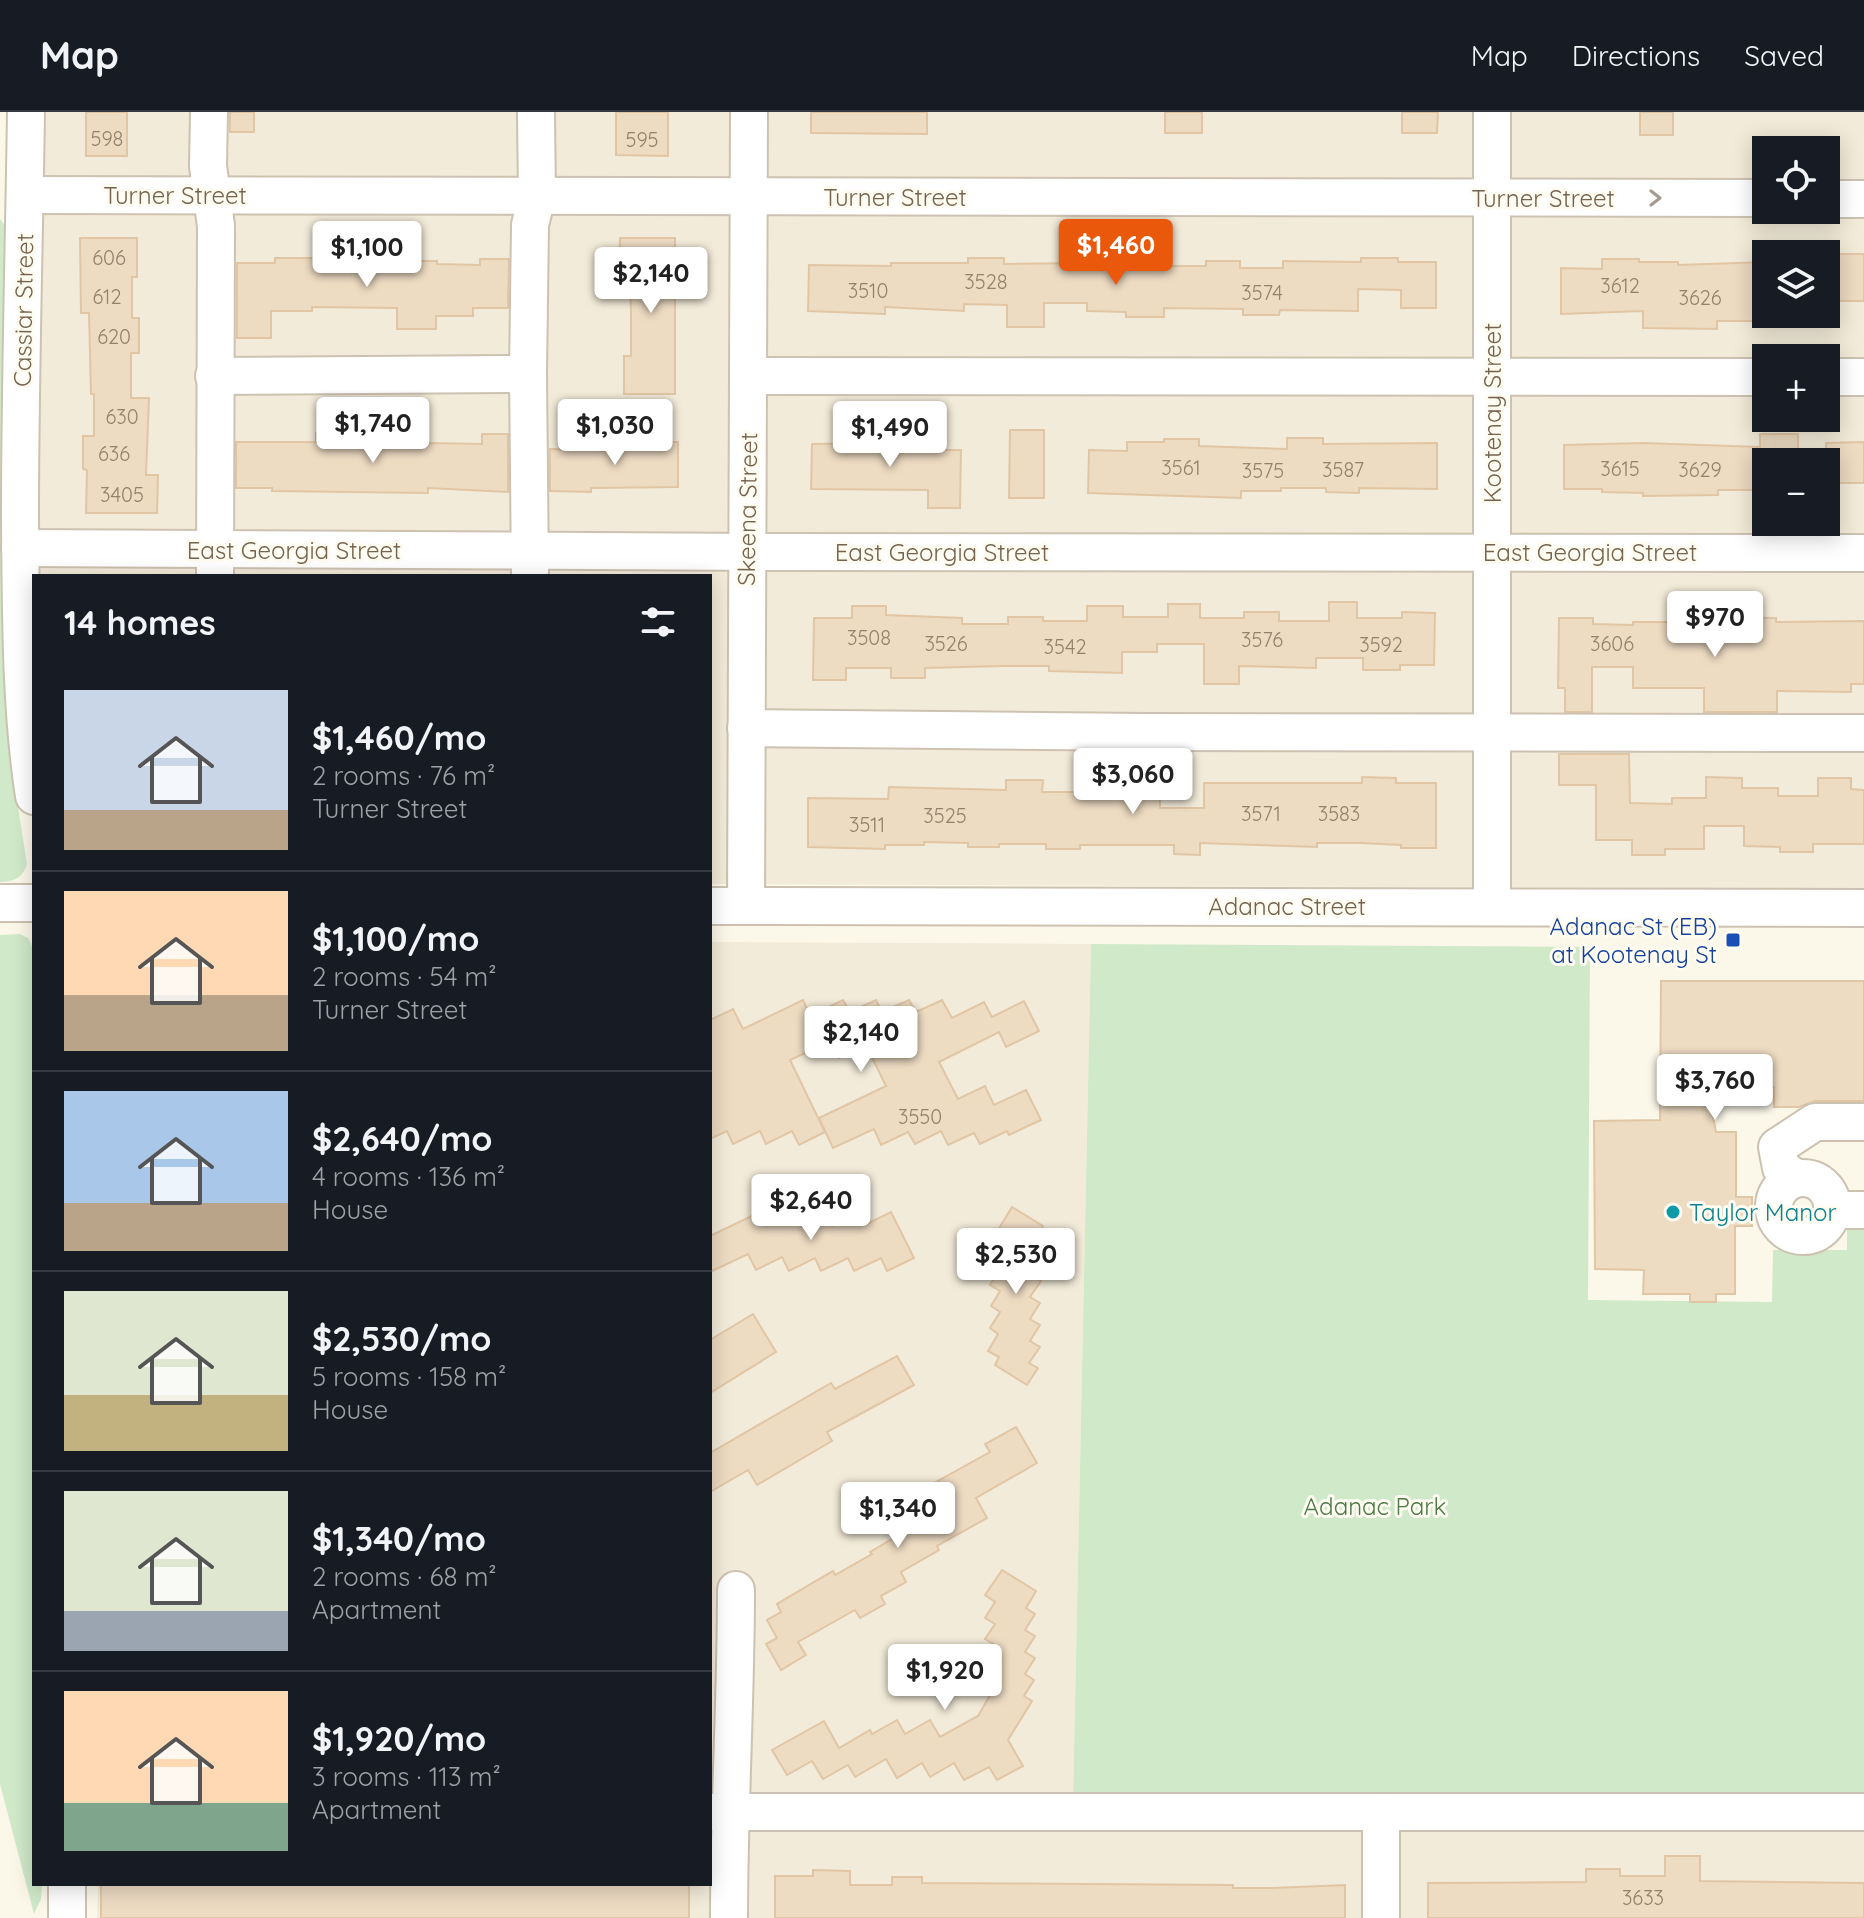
<!DOCTYPE html>
<html lang="en">
<head>
<meta charset="utf-8">
<style>
  :root { --surface:#171b24; --page:#20242c; --text:#f1f3f6; --muted:#9ea1a6; --line:#363941; --accent:#ea580c }
  body { margin:0; font-family:Quicksand,sans-serif; background:var(--page); color:var(--text); height:100vh; display:flex; flex-direction:column; font-size:30px; white-space:nowrap }
  * { box-sizing:border-box; margin:0 }
  p { font-size:26px; color:var(--muted) }
  .icon { flex:none; width:44px; height:44px; fill:none; stroke:currentColor; stroke-width:2; stroke-linecap:round; stroke-linejoin:round }
  .map { position:relative; flex:1; overflow:hidden }
  .sheet { position:absolute; left:32px; top:462px; width:680px; height:1312px; display:flex; flex-direction:column; background:var(--surface); border-radius:0px; box-shadow:0 4px 20px #0003 }
  .sheet>* { flex:none }
  .buttons { position:absolute; left:1752px; top:24px; display:grid; gap:16px }
  .buttons a { display:grid; place-items:center; width:88px; height:88px; border-radius:0px; background:var(--surface); box-shadow:0 4px 20px #0003; font-size:40px }
  .price { position:absolute; translate:-50% -68px; padding:0 18px; border-radius:8px; background:#fff; color:#222; font-size:26px; line-height:52px; filter:drop-shadow(0 2px 4px #0008) }
  .price::after { content:''; position:absolute; left:50%; top:48px; width:24px; height:18px; margin-left:-12px; background:inherit; clip-path:polygon(0 0,100% 0,50% 100%) }
  .price.active { background:var(--accent); color:#fff }
  ul { padding:0; list-style:none }
  li { display:flex; align-items:center; gap:24px; height:200px; padding:0 32px }
  li+li { border-top:2px solid var(--line) }
  li span { display:grid; place-items:center; flex:none; width:224px; height:160px; border-radius:0px; color:#555 }
  li>.icon { margin-inline-start:auto }
  span .icon { width:96px; height:96px; fill:#fffc; stroke-width:1 }
  li b { font-size:34px }
  h2 { display:flex; justify-content:space-between; align-items:center; height:96px; padding:0 32px; font-size:34px }
  header { display:flex; align-items:center; gap:48px; box-sizing:border-box; height:112px; padding:0 40px; background:var(--surface); border-bottom:2px solid var(--line) }
  header strong { font-size:38px }
  nav { display:flex; gap:44px; margin-inline-start:auto; font-size:28px }
  .map>svg:first-child { display:block }
</style>
</head>
<body>
<header>
<strong>Map</strong>
<nav><a>Map</a><a>Directions</a><a>Saved</a></nav>
</header>
<div class="map">
<svg width="1864" height="1806" viewBox="0 0 1864 1806">
  <rect width="100%" height="100%" fill="#fbf8ea"/>
  <g fill="#f3ebd9" fill-rule="evenodd">
    <path d="M42,0H1864V777L710,772V464H39L38,117ZM1766,38H1826V98H1766ZM1766,142H1826V202H1766ZM1766,246H1826V306H1766ZM1766,350H1826V410H1766Z"/>
    <polygon points="710,830 1091,832 1073,1688 710,1687"/>
    <polygon points="1864,1707 1864,1806 97,1806 98,1772 710,1772 710,1708"/>
  </g>
  <g fill="#d0e9c9">
    <path d="M0,107L6,115L2,514L10,645L27,752C23,766 13,770 0,770Z"/>
    <polygon points="20,822 28,826 34,838 34,1772 42,1772 41,1787 34,1802 0,1672 0,823"/>
    <polygon points="1091,832 1590,835 1588,1188 1772,1190 1773,1138 1847,1138 1847,1110 1864,1111 1864,1695 1073,1688"/>
  </g>
  <g fill="#eddbc2" stroke="#e1c6a5" stroke-width="2">
    <rect x="86" y="0" width="41" height="44"/>
    <rect x="230" y="0" width="24" height="20"/>
    <polygon points="616,0 668,0 668,44 616,43"/>
    <polygon points="811,0 927,0 927,22 811,21"/>
    <rect x="1165" y="0" width="37" height="21"/>
    <polygon points="1402,0 1438,0 1437,21 1402,21"/>
    <rect x="1640" y="0" width="33" height="23"/>
    <polygon points="80,126 137,126 137,165 132,165 132,206 139,206 139,241 131,241 131,286 149,286 146,363 158,363 157,401 86,401 87,358 83,357 83,324 94,324 94,282 91,282 89,201 81,201"/>
    <polygon points="620,126 675,126 675,282 624,282 624,244 631,244 631,203 630,162 619,162"/>
    <polygon points="357,140 393,141 393,149 437,149 437,152 480,153 480,147 509,147 508,196 473,196 473,204 436,204 436,217 397,217 397,196 312,195 312,199 271,199 271,226 237,226 237,151 275,151 275,146 316,146 316,144 357,144"/>
    <rect x="1826" y="142" width="38" height="47"/>
    <polygon points="968,146 1004,146 1004,152 1084,151 1084,156 1126,156 1126,149 1164,149 1164,154 1206,154 1206,149 1240,149 1240,156 1283,156 1283,149 1361,150 1361,146 1398,146 1398,150 1436,150 1436,196 1401,196 1401,178 1358,177 1358,199 1280,198 1279,203 1243,203 1243,197 1164,196 1164,205 1126,205 1126,200 1087,199 1087,191 1044,191 1044,215 1007,215 1007,193 964,192 964,199 885,195 885,202 808,199 809,153 891,154 891,151 968,151"/>
    <polygon points="1602,147 1639,147 1639,150 1678,150 1678,153 1766,150 1766,190 1755,189 1755,209 1717,209 1717,217 1643,216 1643,199 1561,202 1561,156 1602,157"/>
    <polygon points="1010,318 1044,318 1044,386 1009,386"/>
    <polygon points="316,321 353,321 353,331 398,332 398,328 428,328 428,331 482,332 482,322 508,322 508,380 428,376 428,381 272,379 272,376 236,376 236,330 316,330"/>
    <polygon points="1760,322 1798,322 1798,350 1766,350 1766,378 1718,378 1718,383 1643,384 1643,381 1602,380 1602,377 1564,377 1564,333 1643,331 1760,335"/>
    <polygon points="890,324 923,324 923,338 961,338 960,396 928,396 928,378 811,377 812,332 890,331"/>
    <polygon points="1287,326 1323,326 1323,332 1437,331 1437,377 1359,376 1359,381 1326,380 1326,376 1281,376 1281,379 1241,379 1241,386 1088,381 1089,338 1127,339 1127,330 1164,330 1164,327 1199,327 1199,334 1287,337"/>
    <polygon points="640,330 678,330 678,375 591,376 591,380 550,379 550,337 597,338 597,331"/>
    <polygon points="1864,330 1864,371 1826,371 1826,331"/>
    <polygon points="1329,490 1357,490 1357,506 1402,506 1402,500 1435,501 1434,553 1400,553 1400,558 1363,558 1363,546 1316,546 1316,556 1239,554 1239,572 1204,572 1204,532 1157,532 1157,540 1122,540 1122,561 1049,559 1049,554 1003,554 925,556 925,566 891,566 891,556 846,556 846,568 813,568 814,506 852,506 852,494 886,494 886,503 962,506 962,512 1008,512 1008,505 1043,505 1043,509 1087,509 1087,494 1123,494 1123,505 1168,505 1168,492 1200,492 1200,506 1244,506 1244,500 1279,500 1279,509 1329,509"/>
    <polygon points="1704,505 1776,506 1776,510 1864,509 1864,572 1851,572 1851,580 1777,579 1777,600 1704,600 1704,576 1633,576 1633,555 1592,555 1592,600 1565,600 1565,576 1558,576 1559,506 1593,506 1593,512 1633,513 1633,510 1704,510"/>
    <polygon points="1559,642 1629,642 1630,691 1672,692 1672,686 1706,686 1706,665 1742,666 1742,676 1778,676 1778,684 1818,684 1818,666 1851,666 1851,677 1864,678 1864,732 1813,732 1813,740 1780,740 1780,735 1744,734 1744,714 1704,714 1704,737 1665,737 1665,743 1632,743 1632,728 1596,728 1596,673 1559,673"/>
    <polygon points="1362,665 1396,666 1396,671 1436,671 1436,736 1401,736 1401,733 1361,731 1317,731 1317,735 1200,731 1200,743 1174,742 1174,733 1080,733 1080,737 1046,737 1046,732 999,732 999,735 968,735 968,731 924,730 924,733 885,733 885,737 808,735 808,686 888,687 889,675 1006,678 1006,668 1043,668 1042,680 1086,680 1086,669 1160,670 1160,696 1204,696 1204,671 1362,671"/>
    <polygon points="1661,869 1864,869 1864,989 1815,989 1799,995 1774,995 1774,975 1707,975 1716,1020 1736,1020 1736,1085 1752,1085 1752,1114 1735,1114 1735,1182 1716,1182 1716,1190 1690,1190 1690,1182 1643,1182 1644,1158 1595,1157 1594,1009 1660,1008"/>
    <polygon points="803,888 810,904 843,888 850,900 876,888 882,900 909,888 916,900 942,888 952,906 984,890 992,905 1024,889 1039,919 1006,935 999,920 939,950 958,987 985,974 994,993 1026,978 1041,1008 1009,1023 1007,1019 980,1032 974,1021 948,1033 941,1019 915,1032 908,1020 881,1033 874,1017 833,1036 819,1006 886,974 866,933 839,946 831,929 790,948 825,1020 799,1033 792,1019 766,1032 760,1019 733,1032 727,1019 710,1027 710,908 733,897 743,917"/>
    <polygon points="1012,1095 1043,1114 1028,1138 1042,1146 1031,1163 1041,1169 1030,1185 1040,1191 1030,1207 1040,1213 1030,1229 1040,1235 1029,1251 1038,1256 1027,1273 995,1253 999,1245 988,1239 998,1222 990,1216 1000,1200 991,1194 1000,1179 990,1173 1000,1157 991,1151 1001,1134 992,1128"/>
    <polygon points="760,1100 767,1114 793,1101 799,1113 826,1100 832,1114 859,1101 865,1113 891,1100 914,1146 887,1159 881,1146 854,1159 848,1146 821,1159 815,1146 789,1159 782,1145 756,1158 748,1142 710,1160 710,1124"/>
    <polygon points="753,1202 776,1240 710,1281 710,1228"/>
    <polygon points="897,1244 914,1273 827,1320 832,1329 757,1373 748,1358 710,1380 710,1341 831,1271 835,1277"/>
    <polygon points="1016,1315 1037,1351 976,1386 987,1406 937,1434 939,1438 901,1460 906,1470 881,1484 885,1492 860,1506 855,1498 798,1530 806,1543 781,1558 766,1532 777,1526 767,1508 781,1500 777,1492 833,1459 835,1463 872,1442 870,1440 923,1409 919,1403 930,1396 920,1379 990,1340 985,1332"/>
    <polygon points="1002,1458 1036,1479 1026,1496 1035,1502 1025,1518 1035,1524 1025,1540 1035,1546 1025,1562 1034,1568 1024,1584 1032,1589 1008,1628 1023,1654 997,1668 989,1655 964,1668 954,1651 930,1665 922,1651 897,1666 886,1647 855,1665 848,1653 823,1667 812,1649 787,1663 772,1638 824,1609 839,1636 870,1618 872,1622 897,1608 905,1622 930,1608 940,1625 978,1604 993,1578 982,1571 993,1554 984,1549 995,1533 985,1527 995,1512 985,1506 995,1490 985,1483"/>
    <polygon points="1665,1744 1700,1744 1700,1769 1864,1771 1864,1806 1428,1806 1428,1771 1586,1770 1586,1757 1620,1757 1620,1764 1665,1764"/>
    <polygon points="813,1758 850,1759 850,1773 892,1773 892,1765 922,1765 922,1771 1233,1773 1233,1776 1272,1776 1345,1773 1345,1806 775,1806 775,1764 813,1764"/>
    <polygon points="689,1772 689,1806 101,1806 101,1773"/>
  </g>
  <g fill="none" stroke-linecap="round" stroke-linejoin="round">
    <defs>
      <g id="minor">
        <path d="M26,0C24,135 20,271 20,406C21,499 20,592 34,684"/>
        <polyline points="209,0 208,54 216,114 215,464"/>
        <polyline points="25,83 1766,86"/>
        <polyline points="1826,87 1864,87"/>
        <polyline points="214,264 528,262"/>
        <polyline points="749,264 1766,265"/>
        <polyline points="1826,265 1864,265"/>
        <polyline points="20,436 778,440 1864,441"/>
        <polyline points="530,461 528,262 530,113 537,84 536,0"/>
        <polyline points="746,616 1147,620 1864,621"/>
        <polyline points="0,791 34,791"/>
        <polyline points="1492,793 1492,0"/>
        <polyline points="710,794 1864,796"/>
        <polyline points="746,794 749,0"/>
        <polyline points="1796,1066 1781,1056 1777,1035 1815,1010 1864,1010"/>
        <circle cx="1803" cy="1095" r="29"/>
        <polyline points="1832,1098 1864,1098"/>
        <polyline points="710,1700 1864,1700"/>
        <polyline points="1381,1700 1381,1806"/>
        <polyline points="67,1772 67,1806"/>
        <path d="M729,1806C729,1696 736,1587 736,1478"/>
      </g>
    </defs>
    <use href="#minor" stroke="#cdc2b1" stroke-width="40"/>
    <use href="#minor" stroke="#fff" stroke-width="36"/>
  </g>
  <defs><path id="oneway-chevron" d="M-2-3.5L2.5 0L-2 3.5" fill="none" stroke-width="1.6" stroke-linecap="round" stroke-linejoin="round" transform="scale(2)"/></defs>
  <use stroke="#a59a8d" href="#oneway-chevron" transform="translate(1655 86)"/>
  <rect fill="#1a4fb4" stroke="#fefbf1" stroke-width="3" x="1725" y="820" width="16" height="16" rx="4"/>
  <circle fill="#0f9aa8" stroke="#fefbf1" stroke-width="3" cx="1673" cy="1100" r="8"/>
  <g text-anchor="middle" dominant-baseline="central" stroke-width="6" stroke-linejoin="round" paint-order="stroke">
    <g font-size="20" fill="#93816c">
      <text x="107" y="26">598</text>
      <text x="642" y="27">595</text>
      <text x="109" y="145">606</text>
      <text x="986" y="169">3528</text>
      <text x="1620" y="173">3612</text>
      <text x="868" y="178">3510</text>
      <text x="1262" y="180">3574</text>
      <text x="107" y="184">612</text>
      <text x="1700" y="185">3626</text>
      <text x="114" y="224">620</text>
      <text x="122" y="304">630</text>
      <text x="114" y="341">636</text>
      <text x="1181" y="355">3561</text>
      <text x="1620" y="356">3615</text>
      <text x="1343" y="357">3587</text>
      <text x="1700" y="357">3629</text>
      <text x="1263" y="358">3575</text>
      <text x="122" y="382">3405</text>
      <text x="869" y="525">3508</text>
      <text x="1262" y="527">3576</text>
      <text x="946" y="531">3526</text>
      <text x="1612" y="531">3606</text>
      <text x="1381" y="532">3592</text>
      <text x="1065" y="534">3542</text>
      <text x="1261" y="701">3571</text>
      <text x="1339" y="701">3583</text>
      <text x="945" y="703">3525</text>
      <text x="867" y="712">3511</text>
      <text x="920" y="1004">3550</text>
      <text x="1643" y="1785">3633</text>
    </g>
    <g font-size="24" fill="#75634f" stroke="#fefbf1">
      <text x="175" y="83">Turner Street</text>
      <text x="895" y="85">Turner Street</text>
      <text x="1543" y="86">Turner Street</text>
      <text transform="translate(23 198) rotate(-89)">Cassiar Street</text>
      <text transform="translate(1492 301) rotate(-90)">Kootenay Street</text>
      <text transform="translate(747 397) rotate(-89)">Skeena Street</text>
      <text x="294" y="438">East Georgia Street</text>
      <text x="942" y="440">East Georgia Street</text>
      <text x="1590" y="440">East Georgia Street</text>
      <text x="1287" y="794">Adanac Street</text>
    </g>
    <g font-size="24" fill="#164399" stroke="#fefbf1" text-anchor="end">
      <text x="1717" y="814">Adanac St (EB)<tspan x="1717" dy="28">at Kootenay St</tspan></text>
    </g>
    <g font-size="24" fill="#0d838f" stroke="#fefbf1" text-anchor="start">
      <text x="1689" y="1100">Taylor Manor</text>
    </g>
    <g font-size="24" fill="#4d7a47" stroke="#fefbf1">
      <text x="1375" y="1394">Adanac Park</text>
    </g>
  </g>
</svg>
<div class="buttons">
<a><svg class="icon" aria-label="locate" viewBox="0 0 24 24"><circle cx="12" cy="12" r="6"/><path d="M12 2v4M12 18v4M2 12h4M18 12h4"/></svg></a>
<a><svg class="icon" aria-label="layers" viewBox="0 0 24 24"><path d="M12 4l9 5-9 5-9-5zM3 14l9 5 9-5"/></svg></a>
<a>+</a>
<a>−</a>
</div>
<b class="price active" style="left:1116px;top:175px">$1,460</b>
<b class="price" style="left:367px;top:177px">$1,100</b>
<b class="price" style="left:651px;top:203px">$2,140</b>
<b class="price" style="left:373px;top:353px">$1,740</b>
<b class="price" style="left:615px;top:355px">$1,030</b>
<b class="price" style="left:890px;top:357px">$1,490</b>
<b class="price" style="left:1715px;top:547px">$970</b>
<b class="price" style="left:1133px;top:704px">$3,060</b>
<b class="price" style="left:861px;top:962px">$2,140</b>
<b class="price" style="left:1715px;top:1010px">$3,760</b>
<b class="price" style="left:811px;top:1130px">$2,640</b>
<b class="price" style="left:1016px;top:1184px">$2,530</b>
<b class="price" style="left:898px;top:1438px">$1,340</b>
<b class="price" style="left:945px;top:1600px">$1,920</b>
<section class="sheet">
<h2>14 homes<svg class="icon" aria-label="filters" viewBox="0 0 24 24"><path d="M4 7h16M4 17h16"/><circle cx="9" cy="7" r="2"/><circle cx="15" cy="17" r="2"/></svg></h2>
<ul>
<li><span style="background:linear-gradient(#c9d6e8 75%,#b9a48a 0)"><svg class="icon" aria-label="home" viewBox="0 0 24 24"><path d="M3 11l9-7 9 7M6 9v11h12V9"/></svg></span><div><b>$1,460/mo</b><p>2 rooms · 76 m²</p><p>Turner Street</p></div></li>
<li><span style="background:linear-gradient(#ffd9b3 65%,#b9a48a 0)"><svg class="icon" aria-label="home" viewBox="0 0 24 24"><path d="M3 11l9-7 9 7M6 9v11h12V9"/></svg></span><div><b>$1,100/mo</b><p>2 rooms · 54 m²</p><p>Turner Street</p></div></li>
<li><span style="background:linear-gradient(#a9c7e8 70%,#b9a48a 0)"><svg class="icon" aria-label="home" viewBox="0 0 24 24"><path d="M3 11l9-7 9 7M6 9v11h12V9"/></svg></span><div><b>$2,640/mo</b><p>4 rooms · 136 m²</p><p>House</p></div></li>
<li><span style="background:linear-gradient(#dfe7d0 65%,#c2b280 0)"><svg class="icon" aria-label="home" viewBox="0 0 24 24"><path d="M3 11l9-7 9 7M6 9v11h12V9"/></svg></span><div><b>$2,530/mo</b><p>5 rooms · 158 m²</p><p>House</p></div></li>
<li><span style="background:linear-gradient(#dfe7d0 75%,#9aa5b1 0)"><svg class="icon" aria-label="home" viewBox="0 0 24 24"><path d="M3 11l9-7 9 7M6 9v11h12V9"/></svg></span><div><b>$1,340/mo</b><p>2 rooms · 68 m²</p><p>Apartment</p></div></li>
<li><span style="background:linear-gradient(#ffd9b3 70%,#7fa58c 0)"><svg class="icon" aria-label="home" viewBox="0 0 24 24"><path d="M3 11l9-7 9 7M6 9v11h12V9"/></svg></span><div><b>$1,920/mo</b><p>3 rooms · 113 m²</p><p>Apartment</p></div></li>
</ul>
</section>
</div>
</body>
</html>
